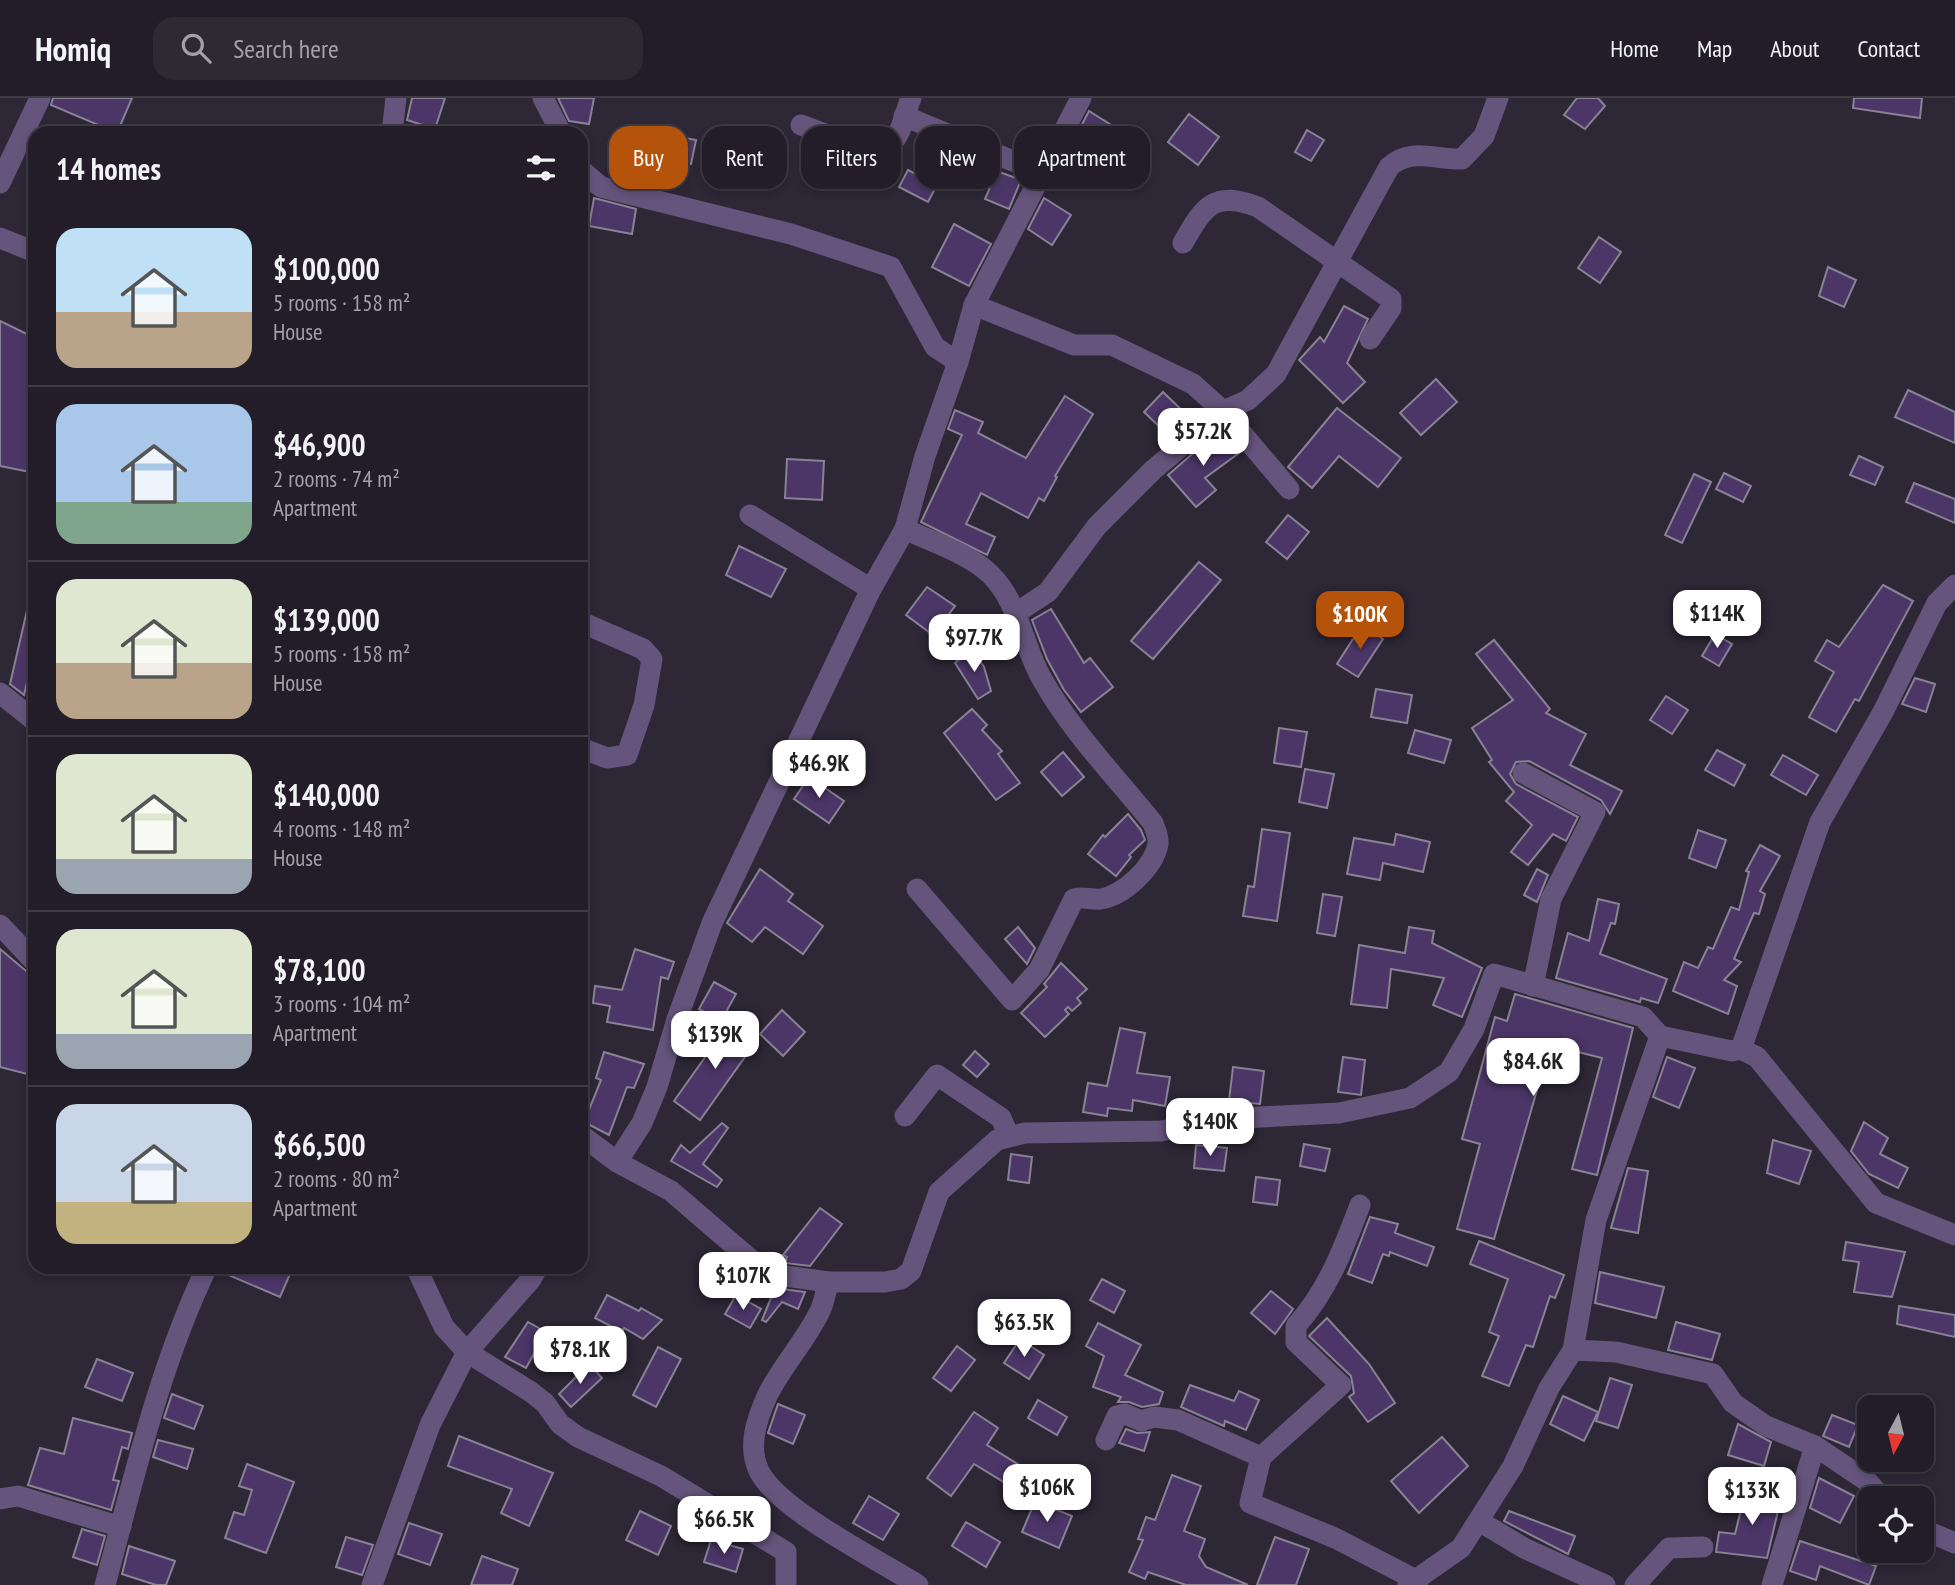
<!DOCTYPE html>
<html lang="en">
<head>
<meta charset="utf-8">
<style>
  :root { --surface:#221d28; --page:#2e2a34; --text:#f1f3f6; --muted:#a2a2a8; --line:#3f3b45; --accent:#b45309 }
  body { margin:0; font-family:"PT Sans Narrow",sans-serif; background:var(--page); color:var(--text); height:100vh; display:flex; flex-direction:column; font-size:26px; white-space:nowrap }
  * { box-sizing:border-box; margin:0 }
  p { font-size:23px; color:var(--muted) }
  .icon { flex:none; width:38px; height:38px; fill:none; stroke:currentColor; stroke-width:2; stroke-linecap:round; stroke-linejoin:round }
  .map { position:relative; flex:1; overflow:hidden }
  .sheet { position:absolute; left:28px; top:28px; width:560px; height:1148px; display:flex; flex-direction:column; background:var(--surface); border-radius:21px; box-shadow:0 4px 10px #0003,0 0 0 2px var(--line) }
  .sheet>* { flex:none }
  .top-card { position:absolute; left:609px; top:28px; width:665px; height:63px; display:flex; gap:14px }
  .needle { width:46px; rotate:187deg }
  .buttons { position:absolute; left:1857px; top:1297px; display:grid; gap:14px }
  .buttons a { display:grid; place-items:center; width:77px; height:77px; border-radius:14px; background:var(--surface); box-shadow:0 4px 10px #0003,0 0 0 2px var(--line); font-size:35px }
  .price { position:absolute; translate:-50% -60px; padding:0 16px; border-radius:14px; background:#fff; color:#222; font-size:23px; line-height:46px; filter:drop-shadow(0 2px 4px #0008) }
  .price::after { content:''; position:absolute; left:50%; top:42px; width:21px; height:16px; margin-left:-10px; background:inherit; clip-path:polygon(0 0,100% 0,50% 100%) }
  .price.on { background:var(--accent); color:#fff }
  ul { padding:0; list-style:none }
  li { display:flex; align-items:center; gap:21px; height:175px; padding:0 28px }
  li+li { border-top:2px solid var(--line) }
  li span { display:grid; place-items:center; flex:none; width:196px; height:140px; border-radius:21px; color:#555 }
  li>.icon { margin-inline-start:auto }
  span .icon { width:84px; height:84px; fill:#fffc; stroke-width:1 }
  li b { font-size:30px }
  h2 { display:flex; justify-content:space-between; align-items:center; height:84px; padding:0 28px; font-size:30px }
  .tag { padding:0 24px; border-radius:21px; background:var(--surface); box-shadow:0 4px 10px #0003,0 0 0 2px var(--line); font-size:24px; line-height:63px }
  .tag.on { background:var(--accent); color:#fff }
  header { display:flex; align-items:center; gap:42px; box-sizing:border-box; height:98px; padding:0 35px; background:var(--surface); border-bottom:2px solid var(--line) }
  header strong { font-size:33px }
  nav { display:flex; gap:38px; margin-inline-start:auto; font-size:24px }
  .search { width:490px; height:63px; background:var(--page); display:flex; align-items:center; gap:18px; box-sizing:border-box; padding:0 24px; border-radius:21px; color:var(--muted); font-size:26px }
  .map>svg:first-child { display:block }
</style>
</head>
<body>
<header>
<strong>Homiq</strong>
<div class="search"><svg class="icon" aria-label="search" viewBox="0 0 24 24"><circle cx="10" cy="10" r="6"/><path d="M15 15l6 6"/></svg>Search here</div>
<nav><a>Home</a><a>Map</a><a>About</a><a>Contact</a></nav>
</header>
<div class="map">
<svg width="1955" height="1487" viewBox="0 0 1955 1487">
  <rect width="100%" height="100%" fill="#2d2736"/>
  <g fill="#4c3668" stroke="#898294" stroke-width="2">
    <polygon points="53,0 132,0 117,35 51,7"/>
    <polygon points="412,0 445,0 435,31 407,22"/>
    <polygon points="558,0 594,0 589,26 569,23"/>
    <polygon points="1577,0 1598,0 1605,8 1585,31 1564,17"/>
    <polygon points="1854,0 1922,0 1920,20 1853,10"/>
    <polygon points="1089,13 1116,30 1090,68 1068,54"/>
    <polygon points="1189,16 1219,39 1198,67 1168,44"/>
    <polygon points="1307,32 1324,42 1311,63 1295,54"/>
    <polygon points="659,35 696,42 691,66 654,59"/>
    <polygon points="908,72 937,87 928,104 899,89"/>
    <polygon points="997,73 1021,82 1009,111 985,101"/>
    <polygon points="594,100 636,111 632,136 589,128"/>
    <polygon points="1044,100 1071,117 1052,147 1028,131"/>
    <polygon points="954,126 991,146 969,188 932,169"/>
    <polygon points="1599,139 1621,154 1600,185 1578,170"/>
    <polygon points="1828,169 1856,182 1844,209 1819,198"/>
    <polygon points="1344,208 1368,221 1347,265 1365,284 1343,305 1299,262 1320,239 1324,244"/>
    <polygon points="0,223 35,240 35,375 0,368"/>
    <polygon points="1436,281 1457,304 1421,337 1400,315"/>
    <polygon points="1908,292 1955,314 1955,345 1895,319"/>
    <polygon points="1163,294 1192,322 1171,340 1144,314"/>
    <polygon points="1065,298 1093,316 1055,378 1057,379 1044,403 1039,400 1028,420 981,395 966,426 995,439 987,457 921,424 962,337 948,331 955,312 983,324 978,335 1026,360"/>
    <polygon points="1337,310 1401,360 1378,389 1339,358 1312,390 1288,369"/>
    <polygon points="1221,331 1239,355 1205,380 1216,392 1196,409 1168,377"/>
    <polygon points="1859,358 1883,369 1875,387 1850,377"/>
    <polygon points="787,361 824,363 822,402 785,400"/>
    <polygon points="1724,375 1751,388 1743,404 1716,391"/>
    <polygon points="1694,376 1711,384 1682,445 1665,437"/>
    <polygon points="1914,385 1955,401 1955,425 1906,404"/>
    <polygon points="1288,417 1309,434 1287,461 1266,444"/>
    <polygon points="739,448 786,471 771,499 726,477"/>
    <polygon points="1199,464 1221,482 1153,561 1131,543"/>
    <polygon points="1883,487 1913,503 1859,603 1855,601 1836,634 1809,619 1834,574 1815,563 1827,542 1839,549"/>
    <polygon points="927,489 955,508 933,537 906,517"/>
    <polygon points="28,508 35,509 35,550 24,597 10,586"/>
    <polygon points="1051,511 1084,565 1090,560 1113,589 1081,614 1064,592 1047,561 1032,522"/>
    <polygon points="1362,527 1383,541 1358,579 1337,566"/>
    <polygon points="1715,536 1732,546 1719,568 1702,558"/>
    <polygon points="1494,542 1550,611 1546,615 1586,636 1570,667 1622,693 1610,716 1601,702 1529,663 1516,664 1510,676 1516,686 1578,719 1566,743 1553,736 1528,767 1511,754 1532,727 1506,703 1514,694 1489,664 1492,662 1472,630 1513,602 1476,556"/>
    <polygon points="972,551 984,569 991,593 978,601 955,565"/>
    <polygon points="1915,580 1935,586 1926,614 1902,606"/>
    <polygon points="1376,591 1412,597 1407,625 1371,619"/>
    <polygon points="1666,598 1688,612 1672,636 1650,622"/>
    <polygon points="972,611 987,627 982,632 1002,653 998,656 1020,685 996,702 944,635"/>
    <polygon points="1279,630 1307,634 1301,669 1274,665"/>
    <polygon points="1415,632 1451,642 1444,665 1408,655"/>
    <polygon points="1717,652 1745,667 1734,688 1705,672"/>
    <polygon points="1063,654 1084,679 1062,698 1041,674"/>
    <polygon points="1783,657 1818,677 1806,697 1771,677"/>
    <polygon points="1305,671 1334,676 1327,710 1299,704"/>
    <polygon points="809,679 844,703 829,725 794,701"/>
    <polygon points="1128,716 1141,732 1145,742 1129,757 1131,759 1116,778 1088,756 1103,737 1105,739"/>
    <polygon points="1262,731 1290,735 1277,823 1243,818 1248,788 1254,789"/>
    <polygon points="1698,732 1726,742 1716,770 1689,760"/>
    <polygon points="1396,736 1430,744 1423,774 1383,765 1380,782 1347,776 1354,740 1394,747"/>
    <polygon points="1760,747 1780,758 1760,793 1765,796 1759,816 1754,815 1734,861 1741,864 1724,882 1737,888 1728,916 1673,893 1684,864 1698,870 1708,849 1713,851 1731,809 1739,812 1749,774 1746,773"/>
    <polygon points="760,771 793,796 788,803 823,828 803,856 765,829 752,844 727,825"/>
    <polygon points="1537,771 1548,777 1537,804 1524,797"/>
    <polygon points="1323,796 1342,799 1335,838 1317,835"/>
    <polygon points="1598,801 1619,806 1615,826 1611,825 1600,856 1667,881 1658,905 1641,900 1640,904 1556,880 1568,835 1589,843"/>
    <polygon points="1018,829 1035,850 1027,866 1005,841"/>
    <polygon points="1409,829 1434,833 1432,845 1482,870 1462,919 1433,907 1444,880 1391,871 1387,910 1351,906 1359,847 1405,855"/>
    <polygon points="0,851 26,873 35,877 35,978 0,969"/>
    <polygon points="635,851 674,864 668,881 661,879 653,932 607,924 610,908 593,905 595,888 622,892"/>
    <polygon points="1061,865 1087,891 1077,900 1081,905 1072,913 1068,909 1065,912 1069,916 1045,939 1021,915 1047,889 1044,886"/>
    <polygon points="714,884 736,896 721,923 699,911"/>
    <polygon points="1515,896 1633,930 1597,1077 1572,1071 1602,960 1550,947 1494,1141 1457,1131 1480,1046 1462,1041 1495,919 1507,923"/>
    <polygon points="782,912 805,934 783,958 760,936"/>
    <polygon points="730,924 757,942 700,1022 674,1003"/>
    <polygon points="1120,930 1145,935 1137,975 1170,979 1165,1008 1133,1002 1132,1013 1108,1010 1107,1018 1083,1014 1088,985 1107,988"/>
    <polygon points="975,953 989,966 977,979 963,967"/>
    <polygon points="604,954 644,966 634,990 627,989 609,1037 584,1024 601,982 596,980"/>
    <polygon points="1343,959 1365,962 1361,997 1338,994"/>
    <polygon points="1667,959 1695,970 1679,1010 1653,999"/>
    <polygon points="1233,969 1264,973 1260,1006 1229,1003"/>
    <polygon points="1864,1024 1888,1040 1880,1056 1908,1070 1898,1090 1869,1076 1851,1053"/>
    <polygon points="722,1025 728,1030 703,1066 722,1082 717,1089 671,1063 681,1047 690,1055"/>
    <polygon points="1773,1042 1811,1053 1799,1086 1767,1075"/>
    <polygon points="1304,1046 1330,1051 1325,1073 1300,1068"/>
    <polygon points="1196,1047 1227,1050 1224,1073 1194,1070"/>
    <polygon points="1011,1056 1032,1059 1029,1085 1008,1082"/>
    <polygon points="1628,1070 1648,1073 1638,1135 1611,1130"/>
    <polygon points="1256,1079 1280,1082 1277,1107 1253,1104"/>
    <polygon points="820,1110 842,1126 810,1168 785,1165 787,1159 783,1157"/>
    <polygon points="1370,1119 1398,1126 1395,1135 1434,1149 1427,1168 1390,1154 1389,1158 1383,1156 1372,1185 1348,1176"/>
    <polygon points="1479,1143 1564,1177 1555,1200 1550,1198 1533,1249 1526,1247 1509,1288 1482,1278 1499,1238 1489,1234 1508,1181 1470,1166"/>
    <polygon points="1846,1144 1905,1154 1892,1199 1854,1194 1859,1164 1843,1162"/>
    <polygon points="220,1169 274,1169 290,1176 280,1199 219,1173"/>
    <polygon points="1600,1174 1664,1189 1656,1220 1595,1205"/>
    <polygon points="1102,1181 1125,1193 1114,1215 1090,1202"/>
    <polygon points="775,1190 805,1194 798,1211 782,1204 766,1224 762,1222"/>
    <polygon points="1271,1193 1293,1211 1275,1236 1251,1215"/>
    <polygon points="607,1197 639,1213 641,1210 662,1222 643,1241 624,1230 622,1234 595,1220"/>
    <polygon points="736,1197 761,1211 750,1230 725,1216"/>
    <polygon points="1899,1208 1955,1217 1955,1239 1897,1226"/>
    <polygon points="1327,1220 1369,1266 1395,1305 1368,1324 1349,1299 1354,1295 1351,1278 1309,1238"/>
    <polygon points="528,1224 546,1234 526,1270 505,1259"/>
    <polygon points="1676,1224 1720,1236 1712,1262 1668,1252"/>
    <polygon points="1098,1225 1141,1247 1125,1277 1163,1294 1159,1306 1142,1309 1129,1304 1118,1304 1121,1299 1093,1289 1104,1258 1086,1248"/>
    <polygon points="1020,1241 1044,1257 1029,1281 1004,1265"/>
    <polygon points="957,1248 975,1262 951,1293 933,1280"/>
    <polygon points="658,1249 681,1261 656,1309 633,1297"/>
    <polygon points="97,1261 133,1275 122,1303 85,1289"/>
    <polygon points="589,1266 602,1280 571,1309 559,1296"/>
    <polygon points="1610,1280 1632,1287 1618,1330 1596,1323"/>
    <polygon points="1190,1287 1234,1303 1239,1293 1259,1302 1246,1332 1225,1323 1224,1328 1181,1309"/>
    <polygon points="172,1296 203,1308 194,1331 164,1320"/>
    <polygon points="1563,1298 1598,1314 1584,1343 1550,1326"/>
    <polygon points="1038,1302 1067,1319 1057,1337 1028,1320"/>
    <polygon points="778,1306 805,1317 793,1346 768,1335"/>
    <polygon points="974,1314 998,1330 987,1347 1037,1378 1025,1397 974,1366 951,1398 927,1380"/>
    <polygon points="1832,1317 1858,1327 1849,1349 1823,1338"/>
    <polygon points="73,1320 132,1335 128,1351 122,1349 113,1382 119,1383 111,1412 28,1387 40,1350 64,1356"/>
    <polygon points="1738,1326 1771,1344 1764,1368 1728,1357"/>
    <polygon points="1126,1331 1137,1335 1150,1334 1144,1353 1119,1345"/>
    <polygon points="459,1338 553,1375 529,1428 501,1415 512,1391 448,1368"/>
    <polygon points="1442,1339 1468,1368 1419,1415 1391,1383"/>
    <polygon points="158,1342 193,1351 187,1371 153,1359"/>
    <polygon points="247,1366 294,1384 266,1455 225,1440 234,1414 244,1417 252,1392 239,1388"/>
    <polygon points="1172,1377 1201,1388 1184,1433 1205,1441 1199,1458 1206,1469 1248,1487 1186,1487 1148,1474 1145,1481 1129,1474 1143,1442 1138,1441 1146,1419 1155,1422"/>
    <polygon points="1819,1380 1854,1398 1840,1425 1810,1410"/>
    <polygon points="1746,1391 1781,1400 1767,1460 1716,1454 1719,1434 1735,1436"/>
    <polygon points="869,1398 899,1416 883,1442 853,1425"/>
    <polygon points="1035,1403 1072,1418 1059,1450 1022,1434"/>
    <polygon points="640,1413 671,1428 658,1457 626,1442"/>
    <polygon points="1509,1413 1575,1438 1568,1456 1504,1423"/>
    <polygon points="966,1424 1000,1444 986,1469 952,1448"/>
    <polygon points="409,1425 442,1436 430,1467 398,1456"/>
    <polygon points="82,1431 105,1438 97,1467 73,1459"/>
    <polygon points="346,1439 373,1447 362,1477 336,1469"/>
    <polygon points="1275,1439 1309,1451 1296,1487 1257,1487"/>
    <polygon points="711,1442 743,1451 736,1474 704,1464"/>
    <polygon points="1800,1443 1876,1468 1869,1487 1820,1468 1816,1482 1790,1473"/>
    <polygon points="129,1448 175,1463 166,1487 156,1487 122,1476"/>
    <polygon points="482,1458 518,1471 512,1487 471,1487"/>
  </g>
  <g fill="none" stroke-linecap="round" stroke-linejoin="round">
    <g stroke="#65547c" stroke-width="21">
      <polyline points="543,0 561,35"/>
      <polyline points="904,18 1042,75"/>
      <path d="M801,27C819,33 877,59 891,46C902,36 905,14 911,0"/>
      <polyline points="392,35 396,0"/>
      <polyline points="581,72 601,89 791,136 891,169 935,249 958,264 974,207 1081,0"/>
      <polyline points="0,85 40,0"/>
      <polyline points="0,140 35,154"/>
      <path d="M1183,145C1204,108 1214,92 1258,109L1391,201V210L1370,241"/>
      <path d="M974,207L1074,247H1112L1193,286L1223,313L1248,302L1276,276L1389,69C1411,49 1435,62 1462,61L1484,38L1498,0"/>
      <polyline points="750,417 871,491"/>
      <path d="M905,431C932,444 968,455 990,476C1019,504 1023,548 1042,581C1071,633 1116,679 1153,725C1155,731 1159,739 1158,746C1154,769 1124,797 1101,801C1091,802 1084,798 1074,801L1039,872L1012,902L917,791"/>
      <polyline points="1016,515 1048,494 1097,428 1153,372 1223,313 1289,391"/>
      <polyline points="581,524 643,551 652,561 644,607 627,657 607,660 581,650"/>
      <polyline points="0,595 35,623"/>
      <polyline points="1523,675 1595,714 1551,801 1533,888"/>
      <polyline points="0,827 35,864"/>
      <polyline points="1741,951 1757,959 1876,1105 1955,1137"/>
      <polyline points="905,1018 937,977 1001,1020 1009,1038"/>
      <polyline points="581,1037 617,1064 671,1093 750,1161 778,1177 828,1184 885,1184 901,1181 911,1173 939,1094 997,1042 1025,1035 1161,1033 1220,1021 1339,1015 1410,1000 1449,974 1474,931 1494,876 1643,919 1660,938"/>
      <polyline points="617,1064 642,1025 657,989 677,921 712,825 871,491 905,431 925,358 958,264"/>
      <path d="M1360,1107C1343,1152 1328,1192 1296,1228V1244L1341,1287L1261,1359L1250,1405L1335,1440L1418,1483"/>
      <polyline points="416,1169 444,1229 467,1254 531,1294 545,1305 560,1326 578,1339 661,1378 786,1454 786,1487"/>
      <path d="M828,1184C826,1194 824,1206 819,1215C805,1243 783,1267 768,1296C757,1320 747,1348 759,1373C778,1412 879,1462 918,1487"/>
      <polyline points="1573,1252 1616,1254 1713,1276 1733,1305 1766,1328 1815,1348 1867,1383 1882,1400"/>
      <polyline points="1106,1342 1117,1318 1125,1316 1141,1323 1154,1319 1178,1322 1261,1359"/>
      <polyline points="0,1401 18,1398 121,1429"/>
      <polyline points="1479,1423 1524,1450 1605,1487"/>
      <polyline points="1922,1431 1955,1445"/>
      <path d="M105,1487C134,1380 159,1269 207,1169"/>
      <polyline points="372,1487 430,1327 467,1254 531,1181 538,1169"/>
      <polyline points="1408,1487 1461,1450 1513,1368 1549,1290 1573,1252 1596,1122 1660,938 1732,953 1741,951 1820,724 1883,614 1937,505 1955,487"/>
      <polyline points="1635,1487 1669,1450 1703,1449"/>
      <polyline points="1772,1487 1815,1348"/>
    </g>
  </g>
</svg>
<div class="buttons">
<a><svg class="needle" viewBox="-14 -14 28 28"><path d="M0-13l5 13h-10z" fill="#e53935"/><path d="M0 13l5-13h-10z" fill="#a2a2a8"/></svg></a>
<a><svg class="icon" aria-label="locate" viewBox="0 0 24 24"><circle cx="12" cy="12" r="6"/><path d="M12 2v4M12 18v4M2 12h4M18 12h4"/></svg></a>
</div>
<b class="price" style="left:1203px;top:370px">$57.2K</b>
<b class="price" style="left:1717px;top:552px">$114K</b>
<b class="price on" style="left:1360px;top:553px">$100K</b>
<b class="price" style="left:974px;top:576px">$97.7K</b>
<b class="price" style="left:819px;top:702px">$46.9K</b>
<b class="price" style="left:715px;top:973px">$139K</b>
<b class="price" style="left:1533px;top:1000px">$84.6K</b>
<b class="price" style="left:1210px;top:1060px">$140K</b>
<b class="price" style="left:743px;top:1214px">$107K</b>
<b class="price" style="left:1024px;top:1261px">$63.5K</b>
<b class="price" style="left:580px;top:1288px">$78.1K</b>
<b class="price" style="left:1047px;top:1426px">$106K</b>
<b class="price" style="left:1752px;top:1429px">$133K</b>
<b class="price" style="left:724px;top:1458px">$66.5K</b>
<div class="top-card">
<a class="tag on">Buy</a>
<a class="tag">Rent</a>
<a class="tag">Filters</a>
<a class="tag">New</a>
<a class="tag">Apartment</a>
</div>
<section class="sheet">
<h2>14 homes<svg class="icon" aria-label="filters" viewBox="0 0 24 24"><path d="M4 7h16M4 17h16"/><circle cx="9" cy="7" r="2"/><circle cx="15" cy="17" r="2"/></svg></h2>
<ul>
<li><span style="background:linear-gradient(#bfe0f5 60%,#b9a48a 0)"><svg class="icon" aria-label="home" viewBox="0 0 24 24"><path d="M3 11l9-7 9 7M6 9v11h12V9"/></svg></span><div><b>$100,000</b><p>5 rooms · 158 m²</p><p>House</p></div></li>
<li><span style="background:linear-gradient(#a9c7e8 70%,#7fa58c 0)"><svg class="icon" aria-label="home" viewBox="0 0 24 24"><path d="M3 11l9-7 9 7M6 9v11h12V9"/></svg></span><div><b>$46,900</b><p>2 rooms · 74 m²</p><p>Apartment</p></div></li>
<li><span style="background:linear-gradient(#dfe7d0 60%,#b9a48a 0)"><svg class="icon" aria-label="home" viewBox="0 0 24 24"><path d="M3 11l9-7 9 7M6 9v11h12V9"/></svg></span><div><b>$139,000</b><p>5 rooms · 158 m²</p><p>House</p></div></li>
<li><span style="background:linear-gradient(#dfe7d0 75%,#9aa5b1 0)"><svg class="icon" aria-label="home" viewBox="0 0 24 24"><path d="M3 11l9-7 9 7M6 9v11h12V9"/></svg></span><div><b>$140,000</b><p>4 rooms · 148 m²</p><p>House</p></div></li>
<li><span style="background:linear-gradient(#dfe7d0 75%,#9aa5b1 0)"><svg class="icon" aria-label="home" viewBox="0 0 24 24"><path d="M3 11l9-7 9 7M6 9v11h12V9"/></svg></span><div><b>$78,100</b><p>3 rooms · 104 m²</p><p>Apartment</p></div></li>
<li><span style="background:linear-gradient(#c9d6e8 70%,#c2b280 0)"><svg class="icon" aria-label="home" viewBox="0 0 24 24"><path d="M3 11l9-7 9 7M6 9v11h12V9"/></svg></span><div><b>$66,500</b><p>2 rooms · 80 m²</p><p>Apartment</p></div></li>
</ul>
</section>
</div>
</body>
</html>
